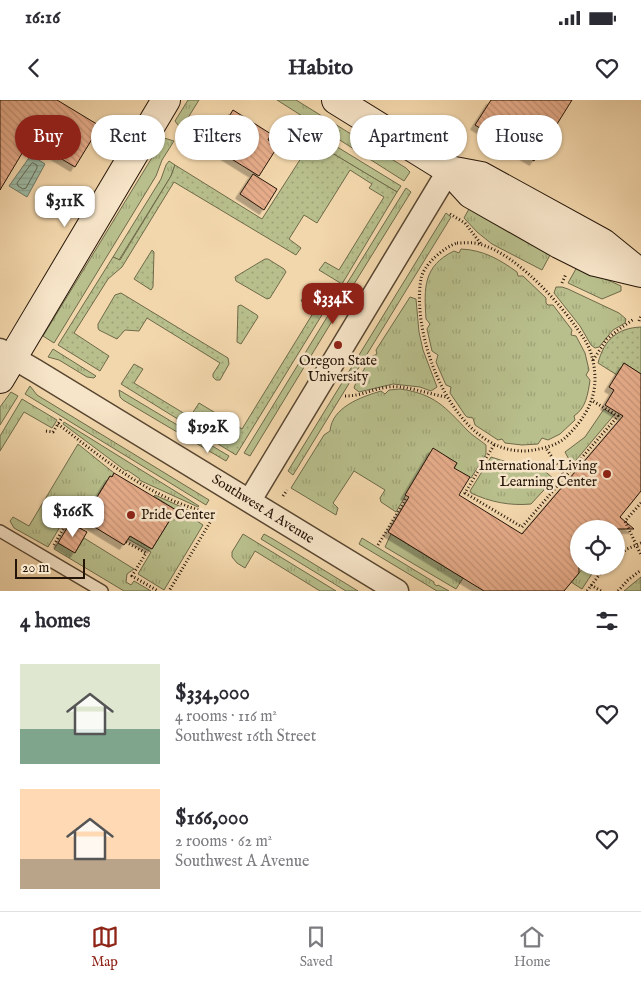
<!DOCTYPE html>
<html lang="en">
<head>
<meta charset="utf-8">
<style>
  :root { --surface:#fff; --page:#f2f2f3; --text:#2b2b33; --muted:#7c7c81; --line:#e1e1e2; --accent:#8f2418 }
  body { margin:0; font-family:"IM FELL English",serif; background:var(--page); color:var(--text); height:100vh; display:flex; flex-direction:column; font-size:19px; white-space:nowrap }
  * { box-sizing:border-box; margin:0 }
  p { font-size:16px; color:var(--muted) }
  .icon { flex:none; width:28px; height:28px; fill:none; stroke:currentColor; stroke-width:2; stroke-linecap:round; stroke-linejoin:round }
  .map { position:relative; height:491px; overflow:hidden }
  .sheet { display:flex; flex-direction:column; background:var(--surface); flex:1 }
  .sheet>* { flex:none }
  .guide { position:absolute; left:15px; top:15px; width:611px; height:45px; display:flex; gap:10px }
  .fabs { position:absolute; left:570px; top:420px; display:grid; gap:10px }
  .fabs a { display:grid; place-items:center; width:55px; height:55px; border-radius:50%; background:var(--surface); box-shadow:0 1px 4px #0004; font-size:25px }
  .scale { position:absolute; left:15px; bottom:12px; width:70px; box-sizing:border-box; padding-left:5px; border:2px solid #251508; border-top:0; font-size:14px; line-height:18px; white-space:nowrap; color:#251508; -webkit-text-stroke:4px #f7e5c9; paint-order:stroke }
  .price { position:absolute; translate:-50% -42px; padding:0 11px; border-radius:10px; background:#fff; color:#222; font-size:16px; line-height:32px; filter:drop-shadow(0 1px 2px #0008) }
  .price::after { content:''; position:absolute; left:50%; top:30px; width:15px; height:11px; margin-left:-8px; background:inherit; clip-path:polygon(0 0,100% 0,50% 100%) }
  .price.on { background:var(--accent); color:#fff }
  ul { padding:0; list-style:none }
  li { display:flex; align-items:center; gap:15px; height:125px; padding:0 20px }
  li span { display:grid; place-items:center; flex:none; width:140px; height:100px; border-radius:0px; color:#555 }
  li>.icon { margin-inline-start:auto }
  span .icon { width:60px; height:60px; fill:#fffc; stroke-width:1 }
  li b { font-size:21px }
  h2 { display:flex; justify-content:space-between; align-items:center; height:60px; padding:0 20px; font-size:21px }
  .tag { padding:0 18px; border-radius:22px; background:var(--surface); box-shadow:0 1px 4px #0004; font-size:18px; line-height:45px }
  .tag.on { background:var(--accent); color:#fff }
  .status { display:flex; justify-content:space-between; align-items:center; height:35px; padding:0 25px; background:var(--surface); direction:ltr }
  .status svg { height:14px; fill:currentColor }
  header { display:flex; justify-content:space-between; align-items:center; height:65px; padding:0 20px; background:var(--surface); font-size:22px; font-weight:800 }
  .tab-bar { display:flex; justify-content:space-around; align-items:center; height:70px; border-top:1px solid var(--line); background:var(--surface); font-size:14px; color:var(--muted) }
  .tab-bar a { display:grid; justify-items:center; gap:2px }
  .tab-bar .on { color:var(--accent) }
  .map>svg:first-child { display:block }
</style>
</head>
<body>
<div class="status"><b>16:16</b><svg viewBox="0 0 49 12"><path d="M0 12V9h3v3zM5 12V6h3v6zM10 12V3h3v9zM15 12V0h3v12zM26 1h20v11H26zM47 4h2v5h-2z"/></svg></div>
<header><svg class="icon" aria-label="back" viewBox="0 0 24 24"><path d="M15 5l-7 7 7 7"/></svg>Habito<svg class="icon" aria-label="heart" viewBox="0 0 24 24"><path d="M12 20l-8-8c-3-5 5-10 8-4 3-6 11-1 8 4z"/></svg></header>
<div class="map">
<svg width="641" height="491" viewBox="0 0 641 491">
  <defs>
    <pattern id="grass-tufts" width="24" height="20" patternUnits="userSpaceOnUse" patternTransform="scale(1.25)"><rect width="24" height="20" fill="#b8bf8c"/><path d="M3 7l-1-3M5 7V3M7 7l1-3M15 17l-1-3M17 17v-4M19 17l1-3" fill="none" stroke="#9ea377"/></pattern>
    <pattern id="garden-dots" width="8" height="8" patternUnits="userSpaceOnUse" patternTransform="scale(1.25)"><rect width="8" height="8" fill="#b8bf8c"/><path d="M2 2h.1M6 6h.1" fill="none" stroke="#9ea377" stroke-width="1.8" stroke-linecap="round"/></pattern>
    <pattern id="water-rules" width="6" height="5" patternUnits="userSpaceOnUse" patternTransform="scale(1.25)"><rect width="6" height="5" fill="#9dbaa4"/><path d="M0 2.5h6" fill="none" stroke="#879f8c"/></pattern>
    <pattern id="building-back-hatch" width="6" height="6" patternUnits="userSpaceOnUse" patternTransform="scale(1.25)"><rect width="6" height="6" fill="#e6ac8a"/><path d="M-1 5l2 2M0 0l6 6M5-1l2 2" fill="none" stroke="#c59376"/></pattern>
    <filter id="shadow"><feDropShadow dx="-4.5" dy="4.5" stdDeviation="0" flood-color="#0004"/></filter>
  </defs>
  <rect width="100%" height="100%" fill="#f3d7ac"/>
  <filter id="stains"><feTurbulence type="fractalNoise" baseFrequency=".004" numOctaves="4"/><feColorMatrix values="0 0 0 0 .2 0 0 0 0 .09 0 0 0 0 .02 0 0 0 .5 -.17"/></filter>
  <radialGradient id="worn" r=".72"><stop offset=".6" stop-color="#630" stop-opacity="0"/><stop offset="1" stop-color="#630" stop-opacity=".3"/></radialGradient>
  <g fill="url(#grass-tufts)" stroke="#6e6a4a">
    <polygon points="188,0 199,0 181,29 175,21"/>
    <polygon points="277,0 296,0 406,68 410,72 404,81"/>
    <polygon points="316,34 401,86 397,92 312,41"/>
    <polygon points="164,38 174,41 162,60 156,76 54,243 43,236"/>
    <polygon points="169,61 175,65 171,76 119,160 113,157 161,79 166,65"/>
    <polygon points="406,88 411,92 354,184 346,185"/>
    <polygon points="470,107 546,150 550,155 542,170 492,144 477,132 464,118"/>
    <polygon points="446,113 451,117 293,375 288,371"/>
    <path d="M461,149C483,150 499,159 517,172L518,176H523L546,198V203L548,205H553L572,230L571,235L576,236L585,253L589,270L586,275L590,280C588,294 586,308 574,316L575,320L560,334L548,340L542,338L538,344L522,345L505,343L502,339L498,340L475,325L473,318L467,317L465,315L450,293L451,287L446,285L436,262L438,255L432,251L427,229L430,224L426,219C424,188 423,166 454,151L459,153Z"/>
    <polygon points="577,167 579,167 621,186 621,191 602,199 568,183"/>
    <polygon points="556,187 562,187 568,189 619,213 626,219 625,223 613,230 599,247 595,248 591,245 580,226 554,193"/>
    <polygon points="410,197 416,199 419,232 423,250 437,287 431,291 420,287 393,284 359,292 354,288 355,285 371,257 377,254 376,250"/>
    <polygon points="332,209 334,218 250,356 244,353"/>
    <polygon points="53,249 96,276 94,278 87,277 59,260 48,257"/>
    <polygon points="30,286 37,295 209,400 206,405 25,294"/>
    <path d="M400,289C435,294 445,307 468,331C473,336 480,340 486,345V354L471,378L454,369L457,363L433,349L396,412L381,402L380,398L385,390L354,371L333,403L338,408L336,415L291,388L324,335L330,331C332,307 361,297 381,291L385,294L389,290Z"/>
    <polygon points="119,290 229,356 226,361 123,300 120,297"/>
    <polygon points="11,292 18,296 0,325 0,307"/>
    <polygon points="22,299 57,320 52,328 24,312 0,351 0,336"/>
    <polygon points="604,309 614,315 572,365 565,352 585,337"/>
    <polygon points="64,322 199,406 198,407 139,380 140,379 127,370 126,371 63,324"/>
    <polygon points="78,344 114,373 112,377 110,376 90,408 93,410 81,429 64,420 48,447 14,428 10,421 13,417 29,426"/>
    <path d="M491,357L510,363H535L554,379L531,404C510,406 490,402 471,393L470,391Z"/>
    <polygon points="155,395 199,415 197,421 203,425 164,490 138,474 151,452 128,439 130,436 152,449 176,410 154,396"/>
    <polygon points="243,434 336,491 320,491 255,451 245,468 237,463 232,457 232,452"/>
    <polygon points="264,434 273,439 358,491 346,491 261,439"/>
    <polygon points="391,434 463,478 456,489 385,447"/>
    <polygon points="84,438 134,469 127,474 126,482 131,485 134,481 151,491 124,491 54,449 58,443 75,452"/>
    <polygon points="362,438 434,482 434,484 437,486 438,485 449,491 437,491 359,444"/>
    <polygon points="585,466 597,466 582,489 571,482"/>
    <polygon points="641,477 641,491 624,491"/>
  </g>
  <g fill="url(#garden-dots)" stroke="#6e6a4a">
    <polygon points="312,41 397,92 342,184 319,170 325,162 339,170 384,97 369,88 372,84 350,70 317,123 304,115 289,139 301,148 296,155 174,82 122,167 108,179 74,233 109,256 100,271 58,245 113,157 120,160 171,76 175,65 262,119"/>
    <polygon points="152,150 154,152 153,187 151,190 134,179"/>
    <polygon points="265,159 268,159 284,169 286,172 270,198 267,199 236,181 235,177"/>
    <polygon points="306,192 328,205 236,355 121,284 134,264 143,269 134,283 190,317 199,303 242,329 315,210 301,201"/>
    <polygon points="121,193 228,258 229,264 220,280 216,280 213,277 213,274 220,263 147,218 139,231 125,230 117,239 99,230 98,228 98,224 115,195"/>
    <polygon points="241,205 257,215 258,217 241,244 237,242 238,206"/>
    <path d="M641,227V274L624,263L617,275L598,263C604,240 617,228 641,227Z"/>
  </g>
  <polygon fill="url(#water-rules)" stroke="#6d7866" points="31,55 45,64 27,97 9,86"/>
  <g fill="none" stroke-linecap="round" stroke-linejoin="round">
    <polygon stroke="#616856" stroke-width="1" points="33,63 37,65 37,68 26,88 23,89 18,86 17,83 31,64"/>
  </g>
  <g fill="url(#building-back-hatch)" stroke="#251508" filter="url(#shadow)">
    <polygon points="0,0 57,0 100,26 75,67 30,40 0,90"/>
    <polygon points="491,0 572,0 534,61 475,25"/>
    <polygon points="233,10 271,34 268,40 278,46 259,76 217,50 218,48 212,43"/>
    <polygon points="253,74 277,89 264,110 240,94"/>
    <polygon points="624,263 641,274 641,391 620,417 634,429 579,429 579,473 564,491 484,491 388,432 409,397 405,395 433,348 457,363 454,368 470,377 459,395 522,434 623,316 605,305 614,290 609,287"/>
    <polygon points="114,373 176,410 152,449 130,436 124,445 83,420 110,376 112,377"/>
    <polygon points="70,423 87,432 75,453 58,443"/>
  </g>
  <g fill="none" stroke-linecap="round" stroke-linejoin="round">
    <defs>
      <polyline id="service" points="0,431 102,491"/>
      <g id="minor">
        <polyline points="0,250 36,271 397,491"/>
        <polyline points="250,400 449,70"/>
      </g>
      <g id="secondary">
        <polyline points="336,0 449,70 471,94 559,144 595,162 641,173"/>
        <polyline points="449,70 481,76 603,143 634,168"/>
        <polyline points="0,279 166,0"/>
      </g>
    </defs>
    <use href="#service" stroke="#584631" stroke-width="14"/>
    <use href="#minor" stroke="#584631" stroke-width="25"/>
    <use href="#secondary" stroke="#251508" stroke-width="30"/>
    <g stroke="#251508" stroke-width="3" stroke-dasharray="1 2.5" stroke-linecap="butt">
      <polyline points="450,114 465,123 481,144"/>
      <path d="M457,143C464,143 472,142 479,144C517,153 567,210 586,242C592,252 595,267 595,279C595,303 582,322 565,338C557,345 545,348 534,350C458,363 410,240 421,179C423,165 444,147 457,143Z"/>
      <polyline points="562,183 566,174"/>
      <polyline points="639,221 641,216"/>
      <polyline points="593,260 607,239 618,230 634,219"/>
      <path d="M345,296C363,296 371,289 388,287C407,285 427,294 447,297"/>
      <path d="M58,324C106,361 155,402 215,414L169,491"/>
      <polyline points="46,331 53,332 61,319"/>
      <polyline points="494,345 465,393 522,427 565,377 546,348"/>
      <polyline points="565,377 618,316 591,300"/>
      <polyline points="283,396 287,390"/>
      <polyline points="641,403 625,421 641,455"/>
      <polyline points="126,442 146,453 132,476 158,491"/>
      <polyline points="54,445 66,424"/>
      <polyline points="378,445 407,397"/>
      <polyline points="616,457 627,449 641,443"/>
      <polyline points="591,485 601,491"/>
      <polyline points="587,491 606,466"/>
      <polyline points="618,491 628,480 641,470"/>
    </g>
    <use href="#service" stroke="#f7e5c9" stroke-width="11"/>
    <use href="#minor" stroke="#f7e5c9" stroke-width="22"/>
    <use href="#secondary" stroke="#f7e5c9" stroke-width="28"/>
  </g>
  <g fill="#8f2418" stroke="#f7e5c9" stroke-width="2">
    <circle cx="338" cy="245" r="5"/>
    <circle cx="607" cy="374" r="5"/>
    <circle cx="131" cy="415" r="5"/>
  </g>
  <g text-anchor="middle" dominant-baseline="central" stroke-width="5" stroke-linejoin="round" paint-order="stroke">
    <g font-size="14" fill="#251508" stroke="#f7e5c9">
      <text x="338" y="261">Oregon State<tspan x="338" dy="16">University</tspan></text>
      <text x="597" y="366" text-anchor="end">International Living<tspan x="597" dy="16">Learning Center</tspan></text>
      <text x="141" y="415" text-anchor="start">Pride Center</text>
    </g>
    <g font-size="14" fill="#251508" stroke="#f7e5c9">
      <text transform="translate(263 409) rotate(32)">Southwest A Avenue</text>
    </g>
  </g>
  <rect width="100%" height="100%" filter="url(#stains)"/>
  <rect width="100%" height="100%" fill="url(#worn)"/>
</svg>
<div class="fabs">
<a><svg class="icon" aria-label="locate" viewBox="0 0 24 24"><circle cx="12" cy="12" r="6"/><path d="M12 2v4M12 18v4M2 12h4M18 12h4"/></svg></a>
</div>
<div class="scale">20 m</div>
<b class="price" style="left:65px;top:128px">$311K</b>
<b class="price on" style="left:333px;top:225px">$334K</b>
<b class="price" style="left:208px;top:354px">$192K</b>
<b class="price" style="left:73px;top:438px">$166K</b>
<div class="guide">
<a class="tag on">Buy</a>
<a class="tag">Rent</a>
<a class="tag">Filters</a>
<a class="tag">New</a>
<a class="tag">Apartment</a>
<a class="tag">House</a>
</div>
</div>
<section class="sheet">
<h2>4 homes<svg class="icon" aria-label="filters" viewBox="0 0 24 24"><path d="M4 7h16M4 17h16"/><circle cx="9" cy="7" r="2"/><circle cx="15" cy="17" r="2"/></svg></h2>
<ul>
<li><span style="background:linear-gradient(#dfe7d0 65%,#7fa58c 0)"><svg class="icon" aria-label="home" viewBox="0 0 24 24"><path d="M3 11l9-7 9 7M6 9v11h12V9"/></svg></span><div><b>$334,000</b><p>4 rooms · 116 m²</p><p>Southwest 16th Street</p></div><svg class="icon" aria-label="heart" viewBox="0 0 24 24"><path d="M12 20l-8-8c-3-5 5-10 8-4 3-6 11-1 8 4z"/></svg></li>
<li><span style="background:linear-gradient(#ffd9b3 70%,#b9a48a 0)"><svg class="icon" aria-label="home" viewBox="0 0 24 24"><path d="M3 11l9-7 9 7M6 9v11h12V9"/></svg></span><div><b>$166,000</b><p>2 rooms · 62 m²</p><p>Southwest A Avenue</p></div><svg class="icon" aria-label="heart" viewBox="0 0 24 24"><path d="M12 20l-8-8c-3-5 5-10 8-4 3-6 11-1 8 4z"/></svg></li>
</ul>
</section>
<nav class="tab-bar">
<a class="on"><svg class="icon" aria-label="map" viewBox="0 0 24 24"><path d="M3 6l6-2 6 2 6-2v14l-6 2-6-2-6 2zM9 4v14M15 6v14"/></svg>Map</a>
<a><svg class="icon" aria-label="saved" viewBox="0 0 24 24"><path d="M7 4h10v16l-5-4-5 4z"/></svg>Saved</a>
<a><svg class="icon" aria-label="home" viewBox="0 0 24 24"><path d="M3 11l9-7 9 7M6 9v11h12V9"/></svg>Home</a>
</nav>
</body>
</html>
